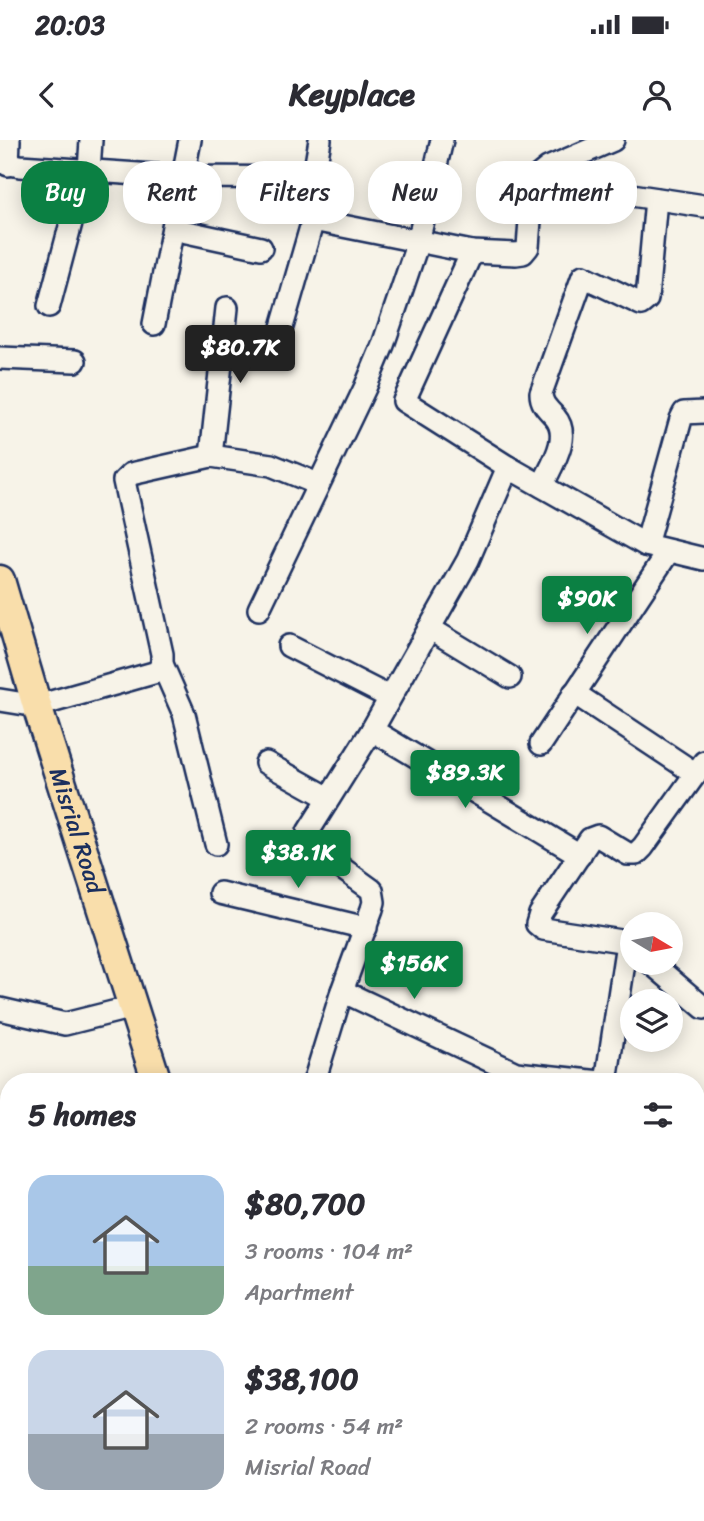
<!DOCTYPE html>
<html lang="en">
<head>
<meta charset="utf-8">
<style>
  :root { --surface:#fff; --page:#f7f7f7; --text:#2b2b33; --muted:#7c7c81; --accent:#0b8043 }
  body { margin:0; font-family:Sriracha,sans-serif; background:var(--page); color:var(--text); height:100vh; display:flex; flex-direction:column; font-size:26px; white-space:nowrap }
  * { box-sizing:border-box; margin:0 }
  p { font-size:23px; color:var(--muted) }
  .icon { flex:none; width:38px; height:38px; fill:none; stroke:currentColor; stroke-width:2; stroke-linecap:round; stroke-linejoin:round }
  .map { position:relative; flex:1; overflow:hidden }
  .sheet { position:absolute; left:0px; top:933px; width:705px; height:450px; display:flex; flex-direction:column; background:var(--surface); border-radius:28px 28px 0 0; box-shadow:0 4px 18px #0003 }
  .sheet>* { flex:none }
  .guide { position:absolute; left:21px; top:21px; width:663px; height:63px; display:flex; gap:14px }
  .needle { width:46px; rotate:100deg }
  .controls { position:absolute; left:620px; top:772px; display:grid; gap:14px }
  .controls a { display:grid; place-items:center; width:63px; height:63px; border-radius:50%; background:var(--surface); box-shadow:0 4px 18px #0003; font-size:35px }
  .price { position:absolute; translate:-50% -60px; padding:0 16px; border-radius:7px; background:var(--accent); color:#fff; font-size:23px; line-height:46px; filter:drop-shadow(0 2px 4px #0008) }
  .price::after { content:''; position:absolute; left:50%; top:42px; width:21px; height:16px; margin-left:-10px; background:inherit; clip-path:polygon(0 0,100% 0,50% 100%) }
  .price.on { background:#222; color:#fff }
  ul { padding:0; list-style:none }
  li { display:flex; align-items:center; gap:21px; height:175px; padding:0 28px }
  li span { display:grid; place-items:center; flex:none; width:196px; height:140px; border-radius:21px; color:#555 }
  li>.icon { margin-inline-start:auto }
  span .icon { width:84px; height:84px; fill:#fffc; stroke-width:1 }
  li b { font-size:30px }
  h2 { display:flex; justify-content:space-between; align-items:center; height:84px; padding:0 28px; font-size:30px }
  .chip { padding:0 24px; border-radius:28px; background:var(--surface); box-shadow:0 4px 18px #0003; font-size:24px; line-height:63px }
  .chip.on { background:var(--accent); color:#fff }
  .status { display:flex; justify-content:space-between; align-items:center; height:49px; padding:0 35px; background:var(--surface); direction:ltr }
  .status svg { height:19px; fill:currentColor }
  header { display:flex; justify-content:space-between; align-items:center; height:91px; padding:0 28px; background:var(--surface); font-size:32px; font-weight:700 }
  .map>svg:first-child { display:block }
</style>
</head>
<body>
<div class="status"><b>20:03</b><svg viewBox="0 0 49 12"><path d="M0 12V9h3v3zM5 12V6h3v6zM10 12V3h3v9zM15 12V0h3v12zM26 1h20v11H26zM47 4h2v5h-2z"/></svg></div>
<header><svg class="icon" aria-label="back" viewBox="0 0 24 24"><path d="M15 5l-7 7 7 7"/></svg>Keyplace<svg class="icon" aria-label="person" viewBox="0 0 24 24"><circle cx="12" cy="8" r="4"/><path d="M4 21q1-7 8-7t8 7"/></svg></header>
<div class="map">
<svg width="704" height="1381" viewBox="0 0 704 1381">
  <rect width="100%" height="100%" fill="#f7f3e8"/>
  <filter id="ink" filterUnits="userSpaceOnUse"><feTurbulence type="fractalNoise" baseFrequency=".0143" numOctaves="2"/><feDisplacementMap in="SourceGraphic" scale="14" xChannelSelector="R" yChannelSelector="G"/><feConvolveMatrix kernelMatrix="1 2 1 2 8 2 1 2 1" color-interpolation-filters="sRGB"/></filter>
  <g filter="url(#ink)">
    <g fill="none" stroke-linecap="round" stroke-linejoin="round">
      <defs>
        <g id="minor">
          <polyline points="320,0 308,71 309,77 313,80 472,112 516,114 523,113 528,107 533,40 548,28 613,0"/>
          <polyline points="0,22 20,26 183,37 314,38"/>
          <polyline points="8,25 9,0"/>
          <polyline points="89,31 91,0"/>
          <polyline points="533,40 704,66"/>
          <polyline points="173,89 261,108"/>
          <polyline points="472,112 404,261 508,327"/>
          <polyline points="49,166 85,30"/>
          <polyline points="154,184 190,0"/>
          <polyline points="282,187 313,80"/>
          <polyline points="0,218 75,221"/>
          <polyline points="211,316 227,168"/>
          <path d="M542,346C551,326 572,297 555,277C548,269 541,264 541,253L583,136L641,164L647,159L656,59"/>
          <polyline points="646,405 681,279 684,273 704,272"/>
          <polyline points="259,469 365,248 383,205 418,102 442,0"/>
          <polyline points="429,488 510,537"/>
          <polyline points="289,506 389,557"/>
          <polyline points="574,553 696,634"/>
          <polyline points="0,560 37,566 157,532 162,524"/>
          <polyline points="372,590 580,715"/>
          <polyline points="541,604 669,411"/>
          <polyline points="266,623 329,658"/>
          <polyline points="216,704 184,574 162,524 162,514 124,341 131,334 211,316 271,325 318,344"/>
          <polyline points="220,753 366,788"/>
          <polyline points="632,807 621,801 543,789 537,784 540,774 590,699 598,696 628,714 636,714 643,707 704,622"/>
          <polyline points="650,822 704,868"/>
          <polyline points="342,851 372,769 374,762 372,750 311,706 308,692 372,590 468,420 508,327 646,405 704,419"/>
          <polyline points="0,869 65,884 133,867"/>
          <polyline points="314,942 342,851 516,933 600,942"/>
          <polyline points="606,942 627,803"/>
          <polyline points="0,981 9,982"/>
          <polyline points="696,1164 704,1165"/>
          <polyline points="0,1278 9,1217"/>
          <polyline points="627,1374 650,1381"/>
          <polyline points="378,1381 405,1374"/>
        </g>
        <g id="major">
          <path id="s1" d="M0,440L37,566L157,942"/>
          <polyline points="294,1374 297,1381"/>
        </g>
      </defs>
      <use href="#minor" stroke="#1b2f5e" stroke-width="26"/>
      <use href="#major" stroke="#1b2f5e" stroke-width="33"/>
      <use href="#minor" stroke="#f7f3e8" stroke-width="21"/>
      <use href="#major" stroke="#f9deab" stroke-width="28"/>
    </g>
  </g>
  <g text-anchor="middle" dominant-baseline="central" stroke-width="6" stroke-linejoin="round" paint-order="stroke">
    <g font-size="24" fill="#1b2f5e" stroke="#f7f3e8">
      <text stroke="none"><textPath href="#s1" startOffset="262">Misrial Road</textPath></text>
    </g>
  </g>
</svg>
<div class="controls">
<a><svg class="needle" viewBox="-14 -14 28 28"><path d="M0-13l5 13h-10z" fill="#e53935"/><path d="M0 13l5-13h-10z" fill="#7c7c81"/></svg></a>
<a><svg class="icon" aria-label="layers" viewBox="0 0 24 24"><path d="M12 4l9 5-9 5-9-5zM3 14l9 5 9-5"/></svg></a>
</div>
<b class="price on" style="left:240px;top:245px">$80.7K</b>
<b class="price" style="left:587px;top:496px">$90K</b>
<b class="price" style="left:465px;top:670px">$89.3K</b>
<b class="price" style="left:298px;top:750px">$38.1K</b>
<b class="price" style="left:414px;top:861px">$156K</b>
<div class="guide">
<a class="chip on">Buy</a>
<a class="chip">Rent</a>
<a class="chip">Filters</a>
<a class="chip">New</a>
<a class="chip">Apartment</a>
</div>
<section class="sheet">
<h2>5 homes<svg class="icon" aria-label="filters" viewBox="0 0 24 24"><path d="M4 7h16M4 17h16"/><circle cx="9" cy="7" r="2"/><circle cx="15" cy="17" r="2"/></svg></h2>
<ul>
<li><span style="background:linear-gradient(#a9c7e8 65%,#7fa58c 0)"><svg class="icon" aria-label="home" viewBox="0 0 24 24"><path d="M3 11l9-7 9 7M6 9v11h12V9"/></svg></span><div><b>$80,700</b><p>3 rooms · 104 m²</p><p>Apartment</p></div></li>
<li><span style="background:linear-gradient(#c9d6e8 60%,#9aa5b1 0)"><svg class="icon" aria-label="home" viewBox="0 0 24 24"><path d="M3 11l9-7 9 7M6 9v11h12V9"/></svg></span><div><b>$38,100</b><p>2 rooms · 54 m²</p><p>Misrial Road</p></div></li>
</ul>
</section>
</div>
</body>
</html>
